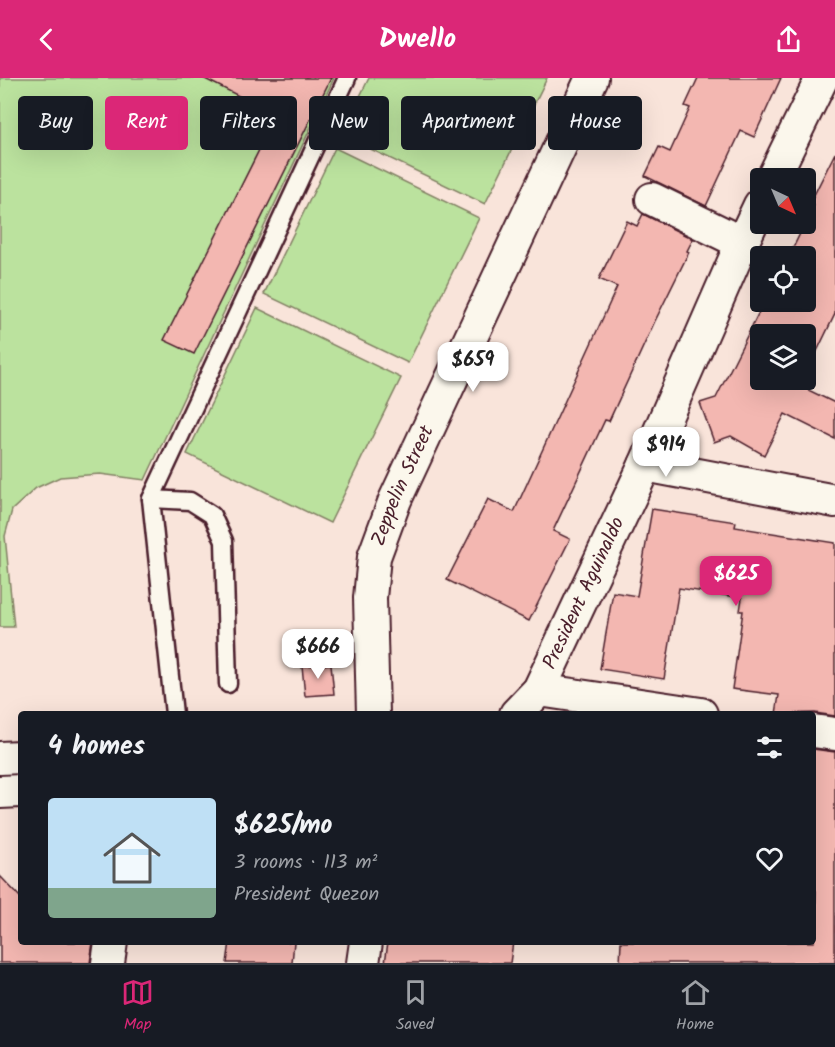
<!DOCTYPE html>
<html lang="en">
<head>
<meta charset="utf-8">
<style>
  :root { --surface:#171b24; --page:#242831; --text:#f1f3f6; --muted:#9ea1a6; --line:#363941; --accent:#db2777 }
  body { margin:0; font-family:Kalam,sans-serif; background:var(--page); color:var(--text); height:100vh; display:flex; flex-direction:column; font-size:22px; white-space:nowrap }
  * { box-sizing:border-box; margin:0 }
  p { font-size:20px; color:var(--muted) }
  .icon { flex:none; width:33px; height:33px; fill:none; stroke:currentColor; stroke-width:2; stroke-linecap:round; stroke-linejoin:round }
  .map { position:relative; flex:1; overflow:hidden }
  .panel { position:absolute; left:18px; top:633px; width:798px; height:234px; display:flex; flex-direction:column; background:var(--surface); border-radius:6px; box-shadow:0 6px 24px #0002 }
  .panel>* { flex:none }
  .banner { position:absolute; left:18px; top:18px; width:800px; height:54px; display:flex; gap:12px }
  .needle { width:39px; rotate:136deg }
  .buttons { position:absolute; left:750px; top:90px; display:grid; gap:12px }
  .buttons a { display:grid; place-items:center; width:66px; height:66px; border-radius:6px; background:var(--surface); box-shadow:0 6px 24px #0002; font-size:30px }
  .price { position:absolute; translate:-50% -51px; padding:0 14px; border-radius:12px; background:#fff; color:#222; font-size:20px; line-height:39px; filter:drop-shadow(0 2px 3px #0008) }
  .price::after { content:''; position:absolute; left:50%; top:36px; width:18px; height:14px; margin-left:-9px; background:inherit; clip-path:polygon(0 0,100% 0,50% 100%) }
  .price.current { background:var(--accent); color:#fff }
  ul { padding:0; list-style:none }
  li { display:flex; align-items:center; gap:18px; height:150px; padding:0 30px }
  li+li { border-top:2px solid var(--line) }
  li span { display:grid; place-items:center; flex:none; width:168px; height:120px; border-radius:6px; color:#555 }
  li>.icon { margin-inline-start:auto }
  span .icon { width:72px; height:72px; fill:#fffc; stroke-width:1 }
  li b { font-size:26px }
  h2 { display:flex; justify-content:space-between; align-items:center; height:72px; padding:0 30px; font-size:26px }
  .chip { padding:0 21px; border-radius:6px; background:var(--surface); box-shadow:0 6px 24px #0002; font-size:21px; line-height:54px }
  .chip.current { background:var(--accent); color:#fff }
  header { display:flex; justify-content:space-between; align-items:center; height:78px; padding:0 30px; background:var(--accent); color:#fff; font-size:27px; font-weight:600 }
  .menu { display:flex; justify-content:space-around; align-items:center; height:84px; border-top:2px solid var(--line); background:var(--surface); font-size:16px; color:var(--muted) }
  .menu a { display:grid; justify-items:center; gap:3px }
  .menu .current { color:var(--accent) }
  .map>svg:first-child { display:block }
</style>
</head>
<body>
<header><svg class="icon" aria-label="back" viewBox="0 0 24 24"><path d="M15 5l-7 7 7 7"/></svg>Dwello<svg class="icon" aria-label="share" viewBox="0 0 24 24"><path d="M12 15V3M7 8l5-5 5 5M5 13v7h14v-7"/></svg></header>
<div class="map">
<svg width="835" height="885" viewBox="0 0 835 885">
  <rect width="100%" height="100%" fill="#f9e4da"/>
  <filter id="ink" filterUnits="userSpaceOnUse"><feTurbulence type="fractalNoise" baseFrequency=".0167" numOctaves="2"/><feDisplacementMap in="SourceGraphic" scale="12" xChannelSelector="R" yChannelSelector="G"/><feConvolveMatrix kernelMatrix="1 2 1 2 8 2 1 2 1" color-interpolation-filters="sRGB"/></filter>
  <g filter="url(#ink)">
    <g fill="#bbe29e" stroke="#828064" stroke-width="1.5">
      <polygon points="0,0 334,0 145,402 100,396 60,399 36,410 12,432 5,458 14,549 0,549"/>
      <polygon points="369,0 547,0 485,126 341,57"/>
      <polygon points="335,70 479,140 408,285 264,216"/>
      <polygon points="257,230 401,300 330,445 187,376"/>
    </g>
    <g fill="#f3b7b1" stroke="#4a1f2b" stroke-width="1.5">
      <polygon points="203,0 331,0 194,276 164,262 266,58 237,43 247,22"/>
      <polygon points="698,0 781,0 754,59 741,53 706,128 645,98 659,69 670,74 690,30 685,28"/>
      <polygon points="835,75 835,236 806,296 806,256 760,256 760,302 803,302 800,308 835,325 835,361 785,336 764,377 731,358 714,364 700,325 716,320 764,224 806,224 806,178 789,178 814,127 810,125"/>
      <polygon points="643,136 693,161 687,173 689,174 655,243 609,343 605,342 553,453 570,461 529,543 447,502 488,421 514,434 617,209 599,201 627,143 637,148"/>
      <polygon points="652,431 736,444 735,449 835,465 835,638 815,635 776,636 779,617 732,611 743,533 740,533 742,520 679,510 664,601 600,591 613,514 637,518"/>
      <polygon points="331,586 334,616 305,618 302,588"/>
      <polygon points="813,671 835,674 835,885 620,885 621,864 814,864 816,813 813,813"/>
      <polygon points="0,798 21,820 21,864 93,864 90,885 0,885"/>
      <polygon points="230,864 294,864 292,885 227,885"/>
      <polygon points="388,864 513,864 510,885 385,885"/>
    </g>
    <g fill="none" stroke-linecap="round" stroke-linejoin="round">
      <defs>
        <g id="lane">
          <polyline points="151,421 190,423 212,437 224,463 228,606"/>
          <polyline points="174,636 151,421 347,0"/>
        </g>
        <g id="street">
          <polyline points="773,100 822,0"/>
          <polyline points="652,121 742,165"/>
          <polyline points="645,387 835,423"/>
          <polyline points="539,612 701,636"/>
          <path id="s1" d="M373,636L370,520L374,479L395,422L592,0"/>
          <path id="s2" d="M516,636L539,612L645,387L742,165L760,127"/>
          <polyline points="813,653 835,656"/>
          <polyline points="0,680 21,679"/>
          <polyline points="0,714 21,713"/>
          <polyline points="108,885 111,864"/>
          <polyline points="363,885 366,864"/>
        </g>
      </defs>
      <use href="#lane" stroke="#4a1f2b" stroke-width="21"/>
      <use href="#street" stroke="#4a1f2b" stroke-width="36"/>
      <use href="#lane" stroke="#fbf7ec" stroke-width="16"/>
      <use href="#street" stroke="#fbf7ec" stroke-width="32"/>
    </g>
  </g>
  <g text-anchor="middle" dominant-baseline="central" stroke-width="4.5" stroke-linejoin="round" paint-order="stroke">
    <g font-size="20" fill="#4a1f2b" stroke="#fbf7ec">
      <text stroke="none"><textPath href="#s1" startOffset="234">Zeppelin Street</textPath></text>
      <text stroke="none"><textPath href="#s2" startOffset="140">President Aguinaldo</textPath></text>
    </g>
  </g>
</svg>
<div class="buttons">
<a><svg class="needle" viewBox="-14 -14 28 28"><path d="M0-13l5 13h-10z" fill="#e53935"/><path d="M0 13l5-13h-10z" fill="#9ea1a6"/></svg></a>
<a><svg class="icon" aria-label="locate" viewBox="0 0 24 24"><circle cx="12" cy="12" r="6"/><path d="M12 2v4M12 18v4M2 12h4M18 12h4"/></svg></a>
<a><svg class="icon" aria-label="layers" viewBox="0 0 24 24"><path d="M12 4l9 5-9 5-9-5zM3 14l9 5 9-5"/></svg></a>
</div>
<b class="price" style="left:473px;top:315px">$659</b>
<b class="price" style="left:666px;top:400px">$914</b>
<b class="price current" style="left:736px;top:529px">$625</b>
<b class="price" style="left:318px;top:602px">$666</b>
<div class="banner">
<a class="chip">Buy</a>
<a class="chip current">Rent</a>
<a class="chip">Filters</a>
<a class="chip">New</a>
<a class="chip">Apartment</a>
<a class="chip">House</a>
</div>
<section class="panel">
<h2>4 homes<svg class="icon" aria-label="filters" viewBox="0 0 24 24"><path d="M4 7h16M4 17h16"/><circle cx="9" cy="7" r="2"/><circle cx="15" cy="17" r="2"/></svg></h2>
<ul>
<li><span style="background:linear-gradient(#bfe0f5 75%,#7fa58c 0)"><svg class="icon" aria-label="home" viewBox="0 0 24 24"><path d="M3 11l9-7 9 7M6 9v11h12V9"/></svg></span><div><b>$625/mo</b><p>3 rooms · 113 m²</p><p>President Quezon</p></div><svg class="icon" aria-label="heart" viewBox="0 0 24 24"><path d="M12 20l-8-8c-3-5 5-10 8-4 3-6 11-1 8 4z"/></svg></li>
</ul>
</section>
</div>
<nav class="menu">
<a class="current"><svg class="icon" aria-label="map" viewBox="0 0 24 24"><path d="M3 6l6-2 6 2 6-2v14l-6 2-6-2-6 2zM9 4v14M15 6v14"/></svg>Map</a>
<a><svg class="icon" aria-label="saved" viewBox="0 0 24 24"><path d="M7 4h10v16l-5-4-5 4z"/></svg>Saved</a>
<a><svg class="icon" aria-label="home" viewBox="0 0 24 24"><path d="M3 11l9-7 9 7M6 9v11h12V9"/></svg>Home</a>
</nav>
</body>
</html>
